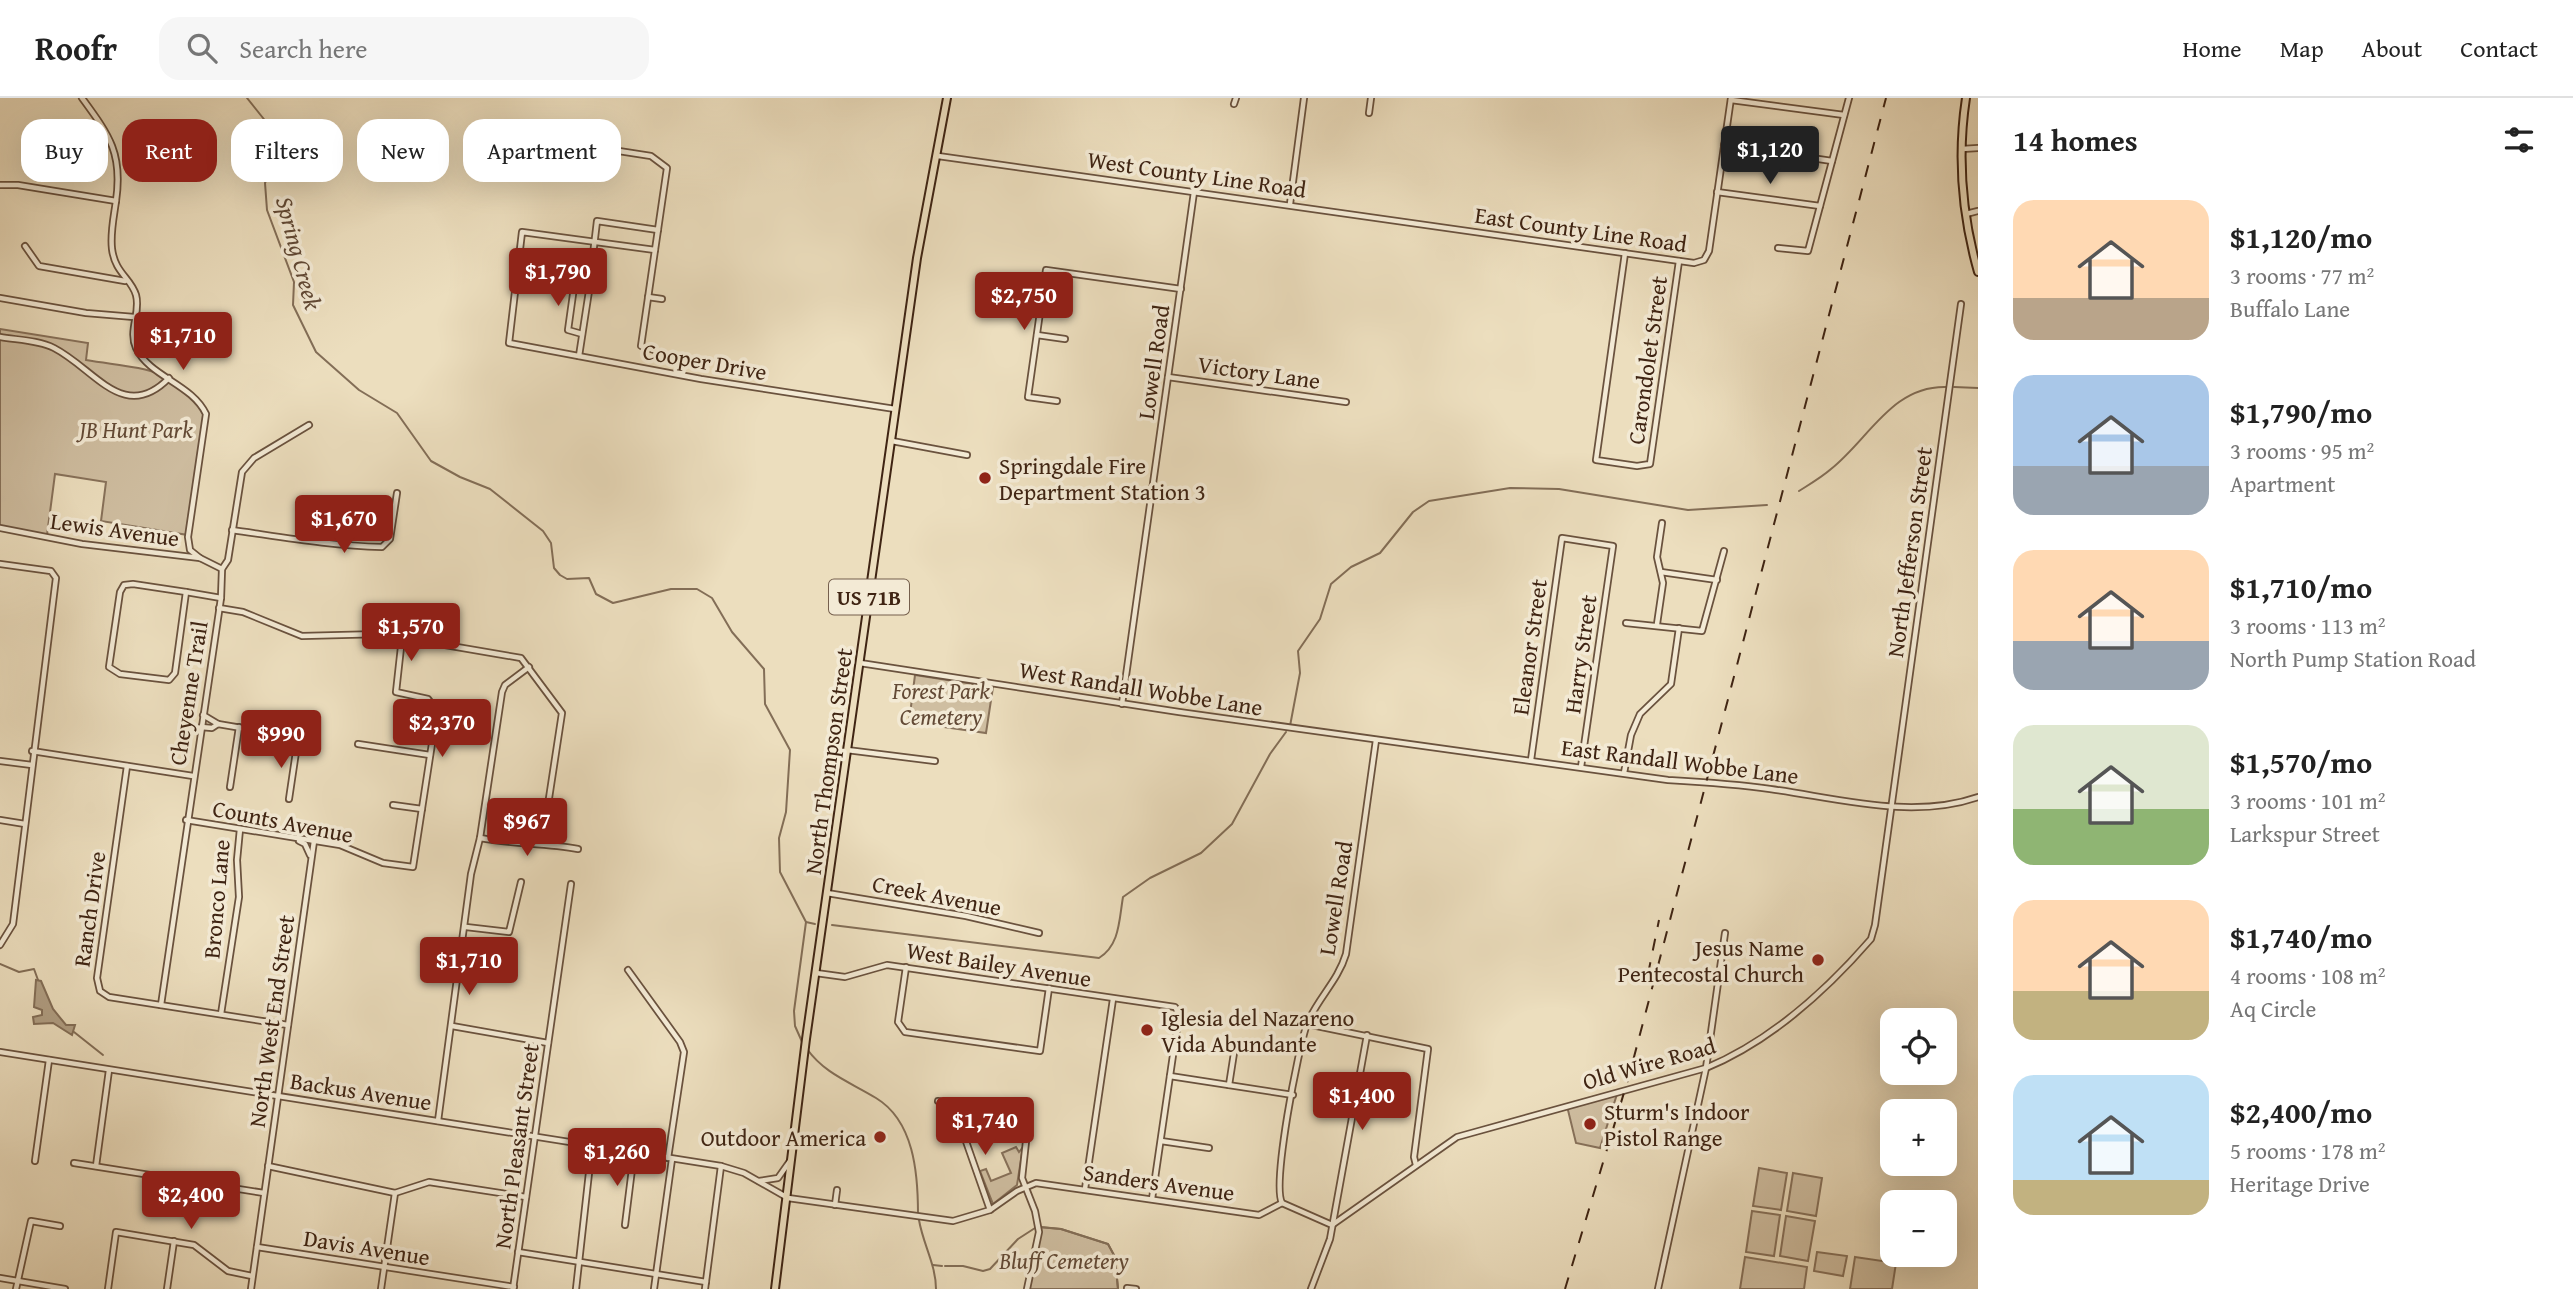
<!DOCTYPE html>
<html lang="en">
<head>
<meta charset="utf-8">
<style>
  :root { --surface:#fff; --page:#f6f6f6; --text:#222; --muted:#767676; --line:#e0e0e0; --accent:#8f2418 }
  body { margin:0; font-family:"Gentium Book Plus",serif; background:var(--page); color:var(--text); height:100vh; display:flex; flex-direction:column; font-size:26px; white-space:nowrap }
  * { box-sizing:border-box; margin:0 }
  p { font-size:23px; color:var(--muted) }
  .icon { flex:none; width:38px; height:38px; fill:none; stroke:currentColor; stroke-width:2; stroke-linecap:round; stroke-linejoin:round }
  .map { position:relative; flex:1; overflow:hidden }
  .details { display:flex; flex-direction:column; background:var(--surface); width:595px }
  .details>* { flex:none }
  .guide { position:absolute; left:21px; top:21px; width:665px; height:63px; display:flex; gap:14px }
  .tools { position:absolute; left:1880px; top:910px; display:grid; gap:14px }
  .tools a { display:grid; place-items:center; width:77px; height:77px; border-radius:14px; background:var(--surface); box-shadow:0 7px 28px #0002; font-size:35px }
  .price { position:absolute; translate:-50% -60px; padding:0 16px; border-radius:7px; background:var(--accent); color:#fff; font-size:23px; line-height:46px; filter:drop-shadow(0 2px 4px #0008) }
  .price::after { content:''; position:absolute; left:50%; top:42px; width:21px; height:16px; margin-left:-10px; background:inherit; clip-path:polygon(0 0,100% 0,50% 100%) }
  .price.current { background:#222; color:#fff }
  ul { padding:0; list-style:none }
  li { display:flex; align-items:center; gap:21px; height:175px; padding:0 35px }
  li span { display:grid; place-items:center; flex:none; width:196px; height:140px; border-radius:21px; color:#555 }
  li>.icon { margin-inline-start:auto }
  span .icon { width:84px; height:84px; fill:#fffc; stroke-width:1 }
  li b { font-size:30px }
  h2 { display:flex; justify-content:space-between; align-items:center; height:84px; padding:0 35px; font-size:30px }
  .tag { padding:0 24px; border-radius:21px; background:var(--surface); box-shadow:0 7px 28px #0002; font-size:24px; line-height:63px }
  .tag.current { background:var(--accent); color:#fff }
  header { display:flex; align-items:center; gap:42px; box-sizing:border-box; height:98px; padding:0 35px; background:var(--surface); border-bottom:2px solid var(--line) }
  header strong { font-size:33px }
  nav { display:flex; gap:38px; margin-inline-start:auto; font-size:24px }
  .search { width:490px; height:63px; background:var(--page); display:flex; align-items:center; gap:18px; box-sizing:border-box; padding:0 24px; border-radius:21px; color:var(--muted); font-size:26px }
  main { display:flex; flex:1; min-height:0 }
  .map>svg:first-child { display:block }
</style>
</head>
<body>
<header>
<strong>Roofr</strong>
<div class="search"><svg class="icon" aria-label="search" viewBox="0 0 24 24"><circle cx="10" cy="10" r="6"/><path d="M15 15l6 6"/></svg>Search here</div>
<nav><a>Home</a><a>Map</a><a>About</a><a>Contact</a></nav>
</header>
<main>
<div class="map">
<svg width="1978" height="1191" viewBox="0 0 1978 1191">
  <rect width="100%" height="100%" fill="#ecdebe"/>
  <filter id="stains"><feTurbulence type="fractalNoise" baseFrequency=".00286" numOctaves="4"/><feColorMatrix values="0 0 0 0 .2 0 0 0 0 .09 0 0 0 0 .02 0 0 0 .5 -.17"/></filter>
  <radialGradient id="worn" r=".72"><stop offset=".6" stop-color="#630" stop-opacity="0"/><stop offset="1" stop-color="#630" stop-opacity=".3"/></radialGradient>
  <g fill="#cfbea1" stroke="#87715a" stroke-width="2">
    <path d="M0,231L88,245L86,262C139,271 173,267 206,316L188,437L101,423L106,384L55,376L47,437L0,428Z"/>
    <polygon points="915,577 993,589 986,635 909,624"/>
    <polygon points="1618,993 1600,1050 1576,1045 1567,1008"/>
    <polygon points="1016,1049 1019,1054 1023,1049 1017,1087 993,1106 980,1073 986,1071 991,1083 1011,1075 1002,1055"/>
    <polygon points="1759,1070 1787,1075 1781,1112 1753,1108"/>
    <polygon points="1793,1075 1822,1080 1816,1118 1787,1113"/>
    <polygon points="1752,1113 1780,1117 1774,1158 1746,1154"/>
    <polygon points="1786,1118 1815,1123 1808,1163 1780,1158"/>
    <polygon points="1038,1129 1061,1131 1108,1146 1115,1159 1118,1191 1027,1191"/>
    <polygon points="1817,1154 1847,1158 1843,1178 1814,1173"/>
    <polygon points="1745,1159 1807,1169 1804,1191 1740,1191"/>
    <polygon points="1855,1159 1896,1165 1892,1191 1850,1191"/>
  </g>
  <polygon fill="#b19f84" stroke="#836e57" stroke-width="2" points="36,882 41,883 53,911 66,927 75,927 72,937 53,925 34,926 33,919 42,917 42,912 34,909"/>
  <g fill="none" stroke-linecap="round" stroke-linejoin="round">
    <g stroke="#836e57" stroke-width="2">
      <polyline points="247,0 279,40 276,58 265,85 267,112 294,184 293,207 316,254 359,292 397,315 431,363 460,379 490,391 543,433 551,445 554,470 560,477 567,481 589,480 596,496 613,505 671,491 697,491 712,500 732,534 764,571 765,606 790,652 786,714 779,740 780,774 806,824 794,913 795,928 803,946"/>
      <polyline points="1954,289 1978,290"/>
      <path d="M1799,393C1810,386 1822,379 1831,371C1869,341 1892,287 1947,289"/>
      <polyline points="1290,628 1300,575 1298,553 1320,521 1331,486 1351,469 1380,455 1413,414 1429,403 1510,390 1559,391 1688,412 1767,407"/>
      <polyline points="806,824 815,826"/>
      <path d="M832,827L1099,860C1120,847 1119,822 1123,799L1150,780L1201,755L1232,726L1270,656L1286,634"/>
      <polyline points="0,866 19,874 34,871 38,882"/>
      <polyline points="74,934 103,957"/>
      <path d="M807,951C825,976 850,984 876,1000C914,1023 918,1075 918,1116"/>
      <path d="M919,1122C923,1146 936,1167 936,1191"/>
      <polyline points="1041,1129 1061,1131 1108,1146 1115,1159 1118,1191"/>
      <polyline points="933,1167 942,1168"/>
      <polyline points="945,1168 963,1168 983,1173 990,1171 1018,1141 1035,1130"/>
    </g>
    <defs>
      <g id="minor">
        <path d="M82,0C109,37 123,55 116,103C114,118 110,135 112,151C115,175 131,180 136,197C141,215 128,232 136,250C150,279 192,286 206,316L188,439L190,452L200,460"/>
        <polyline points="1731,2 1844,17"/>
        <polyline points="1234,6 1236,0"/>
        <polyline points="1369,15 1371,0"/>
        <polyline points="1724,47 1832,63"/>
        <polyline points="606,51 651,58 667,70 655,152"/>
        <polyline points="1962,51 1978,50"/>
        <polyline points="938,58 1694,165 1704,162 1709,153 1731,0"/>
        <polyline points="0,87 18,87 116,103"/>
        <polyline points="1717,94 1820,108"/>
        <polyline points="1290,106 1304,0"/>
        <polyline points="1966,116 1978,113"/>
        <polyline points="25,148 39,168 125,183"/>
        <polyline points="1778,150 1808,153 1849,0"/>
        <polyline points="1625,155 1596,362 1637,368 1650,366 1679,163"/>
        <polyline points="648,199 662,201"/>
        <polyline points="0,200 86,215 134,219"/>
        <polyline points="582,236 568,232 575,182 583,180"/>
        <polyline points="1037,237 1065,241"/>
        <path d="M0,239C17,242 38,242 54,250C95,271 124,326 169,280"/>
        <polyline points="654,252 641,248 655,152 522,134 509,245 701,281 895,311"/>
        <polyline points="579,258 589,193 584,175 592,165 597,123 658,132"/>
        <polyline points="1168,279 1346,304"/>
        <polyline points="1057,303 1028,299 1046,172 1181,191"/>
        <polyline points="892,343 967,357"/>
        <polyline points="0,430 82,446 200,460 222,471"/>
        <path d="M232,432C282,439 332,448 382,449L390,441L397,395"/>
        <polyline points="0,466 51,473 56,480 13,826 0,847"/>
        <polyline points="1661,474 1717,482"/>
        <polygon points="133,486 186,494 175,575 169,582 120,576 109,569 120,494 124,487"/>
        <polyline points="186,494 221,500"/>
        <polyline points="219,510 243,514 302,538 381,536 521,560 562,615 542,746"/>
        <polyline points="1626,525 1702,533 1724,453"/>
        <polyline points="1657,526 1663,485 1657,459 1662,425"/>
        <path d="M860,565L1179,614L1668,682C1703,684 1736,686 1770,691C1837,700 1912,722 1978,699"/>
        <polyline points="1122,606 1194,94"/>
        <polyline points="203,617 218,626"/>
        <polyline points="201,629 212,630 218,626 295,639 297,647 289,701"/>
        <polyline points="358,646 430,657"/>
        <polyline points="847,652 935,663"/>
        <polyline points="32,653 193,678"/>
        <polyline points="1531,662 1562,440 1613,448 1581,669"/>
        <polyline points="0,663 32,667"/>
        <polyline points="127,668 97,880 100,893 109,899 288,927"/>
        <polyline points="1624,675 1631,637 1640,616 1671,586 1679,530"/>
        <polyline points="230,689 239,629"/>
        <polyline points="393,707 422,711"/>
        <polyline points="0,722 25,726"/>
        <polyline points="186,722 340,747 383,765 413,769 437,613 428,601 396,594 402,540"/>
        <path d="M480,740C513,746 545,745 578,751"/>
        <polyline points="299,743 305,746 310,757"/>
        <polyline points="827,795 966,818 1039,835"/>
        <polyline points="466,829 509,834 521,784"/>
        <polyline points="906,869 898,924 905,934 1040,953 1049,890"/>
        <polyline points="628,872 680,944 684,954 668,1060"/>
        <polyline points="816,875 845,879 887,867 1175,909 1179,916 1152,1101"/>
        <polyline points="161,907 221,500 222,471 228,462 242,374 254,360 309,327"/>
        <polyline points="221,916 239,799 237,762 240,731"/>
        <polyline points="1307,926 1428,951 1414,1059 1416,1067"/>
        <polyline points="452,928 548,945"/>
        <polyline points="0,954 721,1068 744,1075 788,1100 953,1123 990,1112 1017,1093 1036,1085 1259,1117 1282,1105"/>
        <polyline points="1170,978 1293,997"/>
        <polyline points="1229,987 1234,955"/>
        <polyline points="938,1003 1029,1016 1022,1080 1035,1113 1039,1134 1027,1191"/>
        <polyline points="965,1008 962,1032 990,1112"/>
        <polyline points="438,1023 471,776 480,740 502,594 505,587 529,569"/>
        <polyline points="1161,1043 1209,1050"/>
        <polyline points="35,1063 49,962"/>
        <polyline points="74,1065 264,1095"/>
        <polyline points="96,1068 109,972"/>
        <polyline points="268,1068 395,1095 429,1084 526,1099"/>
        <polyline points="759,1083 778,1080 790,1063"/>
        <polyline points="1085,1091 1113,901"/>
        <polyline points="835,1107 837,1092"/>
        <polyline points="625,1127 634,1055"/>
        <path d="M1332,1127L1457,1039L1706,970C1771,943 1825,894 1871,841L1875,827L1961,206"/>
        <path d="M1332,1127L1282,1105C1272,1086 1298,951 1307,926C1317,901 1338,883 1346,856L1376,642"/>
        <polyline points="257,1149 514,1189"/>
        <polyline points="518,1154 706,1184"/>
        <polyline points="0,1180 65,1191"/>
        <polyline points="1127,1190 1136,1191"/>
        <polyline points="16,1191 31,1123 60,1128"/>
        <polyline points="108,1191 116,1134 194,1147 228,1173 252,1178"/>
        <polyline points="167,1191 174,1143"/>
        <polyline points="251,1191 314,743"/>
        <polyline points="381,1191 395,1095"/>
        <polyline points="513,1191 571,786"/>
        <polyline points="576,1191 592,1048"/>
        <polyline points="654,1191 672,1061"/>
        <polyline points="705,1191 721,1068"/>
        <polyline points="1311,1191 1330,1141 1367,937"/>
        <polyline points="1658,1191 1706,970 1725,835"/>
      </g>
      <g id="major">
        <path d="M1966,0C1957,59 1962,117 1978,174"/>
        <polyline points="775,1191 806,941 917,160 947,0"/>
      </g>
    </defs>
    <use href="#minor" stroke="#6a523e" stroke-width="8"/>
    <use href="#major" stroke="#3f2413" stroke-width="10"/>
    <use href="#minor" stroke="#f3ead5" stroke-width="4.5"/>
    <use href="#major" stroke="#ecdebe" stroke-width="6"/>
    <g stroke="#3f2413" stroke-width="2" stroke-dasharray="12 12" stroke-linecap="butt">
      <polyline points="1648,876 1659,822"/>
      <polyline points="1565,1191 1629,978 1886,0"/>
    </g>
  </g>
  <g fill="#8f2418" stroke="#f3ead5" stroke-width="2.5">
    <circle cx="985" cy="380" r="7"/>
    <circle cx="1818" cy="862" r="7"/>
    <circle cx="1147" cy="932" r="7"/>
    <circle cx="1590" cy="1026" r="7"/>
    <circle cx="880" cy="1039" r="7"/>
  </g>
  <g text-anchor="middle" dominant-baseline="central" stroke-width="7" stroke-linejoin="round" paint-order="stroke">
    <rect fill="#f3ead5" stroke="#755f4d" stroke-width="2" x="829" y="481.5" width="80" height="35" rx="5"/>
    <g font-size="21" font-weight="bold" fill="#3f2413">
      <text x="869" y="499">US 71B</text>
    </g>
    <g font-size="23" fill="#3f2413" stroke="#f3ead5">
      <text transform="translate(1197 76) rotate(8)">West County Line Road</text>
      <text transform="translate(1581 131) rotate(8)">East County Line Road</text>
      <text transform="translate(1647 262) rotate(-82)">Carondolet Street</text>
      <text transform="translate(705 263) rotate(10)">Cooper Drive</text>
      <text transform="translate(1153 264) rotate(-82)">Lowell Road</text>
      <text transform="translate(1259 274) rotate(8)">Victory Lane</text>
      <text transform="translate(115 431) rotate(8)">Lewis Avenue</text>
      <text transform="translate(1909 454) rotate(-82)">North Jefferson Street</text>
      <text transform="translate(1529 549) rotate(-82)">Eleanor Street</text>
      <text transform="translate(1580 556) rotate(-82)">Harry Street</text>
      <text transform="translate(1141 590) rotate(9)">West Randall Wobbe Lane</text>
      <text transform="translate(188 595) rotate(-81)">Cheyenne Trail</text>
      <text transform="translate(828 663) rotate(-82)">North Thompson Street</text>
      <text transform="translate(1680 663) rotate(7)">East Randall Wobbe Lane</text>
      <text transform="translate(283 723) rotate(11)">Counts Avenue</text>
      <text transform="translate(937 797) rotate(11)">Creek Avenue</text>
      <text transform="translate(1335 800) rotate(-81)">Lowell Road</text>
      <text transform="translate(216 801) rotate(-85)">Bronco Lane</text>
      <text transform="translate(89 811) rotate(-82)">Ranch Drive</text>
      <text transform="translate(999 866) rotate(9)">West Bailey Avenue</text>
      <text transform="translate(271 923) rotate(-82)">North West End Street</text>
      <text transform="translate(1649 965) rotate(-16)">Old Wire Road</text>
      <text transform="translate(361 993) rotate(9)">Backus Avenue</text>
      <text transform="translate(516 1048) rotate(-82)">North Pleasant Street</text>
      <text transform="translate(1159 1084) rotate(8)">Sanders Avenue</text>
      <text transform="translate(367 1149) rotate(9)">Davis Avenue</text>
    </g>
    <g font-size="23" font-style="italic" fill="#634a36" stroke="#f3ead5">
      <text x="136" y="331">JB Hunt Park</text>
      <text x="941" y="592">Forest Park<tspan x="941" dy="26">Cemetery</tspan></text>
      <text x="1064" y="1162">Bluff Cemetery</text>
    </g>
    <g font-size="23" fill="#3f2413" stroke="#f3ead5" text-anchor="start">
      <text x="999" y="367">Springdale Fire<tspan x="999" dy="26">Department Station 3</tspan></text>
      <text x="1804" y="849" text-anchor="end">Jesus Name<tspan x="1804" dy="26">Pentecostal Church</tspan></text>
      <text x="1161" y="919">Iglesia del Nazareno<tspan x="1161" dy="26">Vida Abundante</tspan></text>
      <text x="1604" y="1013">Sturm's Indoor<tspan x="1604" dy="26">Pistol Range</tspan></text>
      <text x="866" y="1039" text-anchor="end">Outdoor America</text>
    </g>
    <g font-size="24" font-style="italic" fill="#614935" stroke="#f3ead5">
      <text transform="translate(299 155) rotate(75)">Spring Creek</text>
    </g>
  </g>
  <rect width="100%" height="100%" filter="url(#stains)"/>
  <rect width="100%" height="100%" fill="url(#worn)"/>
</svg>
<div class="tools">
<a><svg class="icon" aria-label="locate" viewBox="0 0 24 24"><circle cx="12" cy="12" r="6"/><path d="M12 2v4M12 18v4M2 12h4M18 12h4"/></svg></a>
<a>+</a>
<a>−</a>
</div>
<b class="price current" style="left:1770px;top:88px">$1,120</b>
<b class="price" style="left:558px;top:210px">$1,790</b>
<b class="price" style="left:1024px;top:234px">$2,750</b>
<b class="price" style="left:183px;top:274px">$1,710</b>
<b class="price" style="left:344px;top:457px">$1,670</b>
<b class="price" style="left:411px;top:565px">$1,570</b>
<b class="price" style="left:442px;top:661px">$2,370</b>
<b class="price" style="left:281px;top:672px">$990</b>
<b class="price" style="left:527px;top:760px">$967</b>
<b class="price" style="left:469px;top:899px">$1,710</b>
<b class="price" style="left:1362px;top:1034px">$1,400</b>
<b class="price" style="left:985px;top:1059px">$1,740</b>
<b class="price" style="left:617px;top:1090px">$1,260</b>
<b class="price" style="left:191px;top:1133px">$2,400</b>
<div class="guide">
<a class="tag">Buy</a>
<a class="tag current">Rent</a>
<a class="tag">Filters</a>
<a class="tag">New</a>
<a class="tag">Apartment</a>
</div>
</div>
<section class="details">
<h2>14 homes<svg class="icon" aria-label="filters" viewBox="0 0 24 24"><path d="M4 7h16M4 17h16"/><circle cx="9" cy="7" r="2"/><circle cx="15" cy="17" r="2"/></svg></h2>
<ul>
<li><span style="background:linear-gradient(#ffd9b3 70%,#b9a48a 0)"><svg class="icon" aria-label="home" viewBox="0 0 24 24"><path d="M3 11l9-7 9 7M6 9v11h12V9"/></svg></span><div><b>$1,120/mo</b><p>3 rooms · 77 m²</p><p>Buffalo Lane</p></div></li>
<li><span style="background:linear-gradient(#a9c7e8 65%,#9aa5b1 0)"><svg class="icon" aria-label="home" viewBox="0 0 24 24"><path d="M3 11l9-7 9 7M6 9v11h12V9"/></svg></span><div><b>$1,790/mo</b><p>3 rooms · 95 m²</p><p>Apartment</p></div></li>
<li><span style="background:linear-gradient(#ffd9b3 65%,#9aa5b1 0)"><svg class="icon" aria-label="home" viewBox="0 0 24 24"><path d="M3 11l9-7 9 7M6 9v11h12V9"/></svg></span><div><b>$1,710/mo</b><p>3 rooms · 113 m²</p><p>North Pump Station Road</p></div></li>
<li><span style="background:linear-gradient(#dfe7d0 60%,#8fb573 0)"><svg class="icon" aria-label="home" viewBox="0 0 24 24"><path d="M3 11l9-7 9 7M6 9v11h12V9"/></svg></span><div><b>$1,570/mo</b><p>3 rooms · 101 m²</p><p>Larkspur Street</p></div></li>
<li><span style="background:linear-gradient(#ffd9b3 65%,#c2b280 0)"><svg class="icon" aria-label="home" viewBox="0 0 24 24"><path d="M3 11l9-7 9 7M6 9v11h12V9"/></svg></span><div><b>$1,740/mo</b><p>4 rooms · 108 m²</p><p>Aq Circle</p></div></li>
<li><span style="background:linear-gradient(#bfe0f5 75%,#c2b280 0)"><svg class="icon" aria-label="home" viewBox="0 0 24 24"><path d="M3 11l9-7 9 7M6 9v11h12V9"/></svg></span><div><b>$2,400/mo</b><p>5 rooms · 178 m²</p><p>Heritage Drive</p></div></li>
</ul>
</section>
</main>
</body>
</html>
